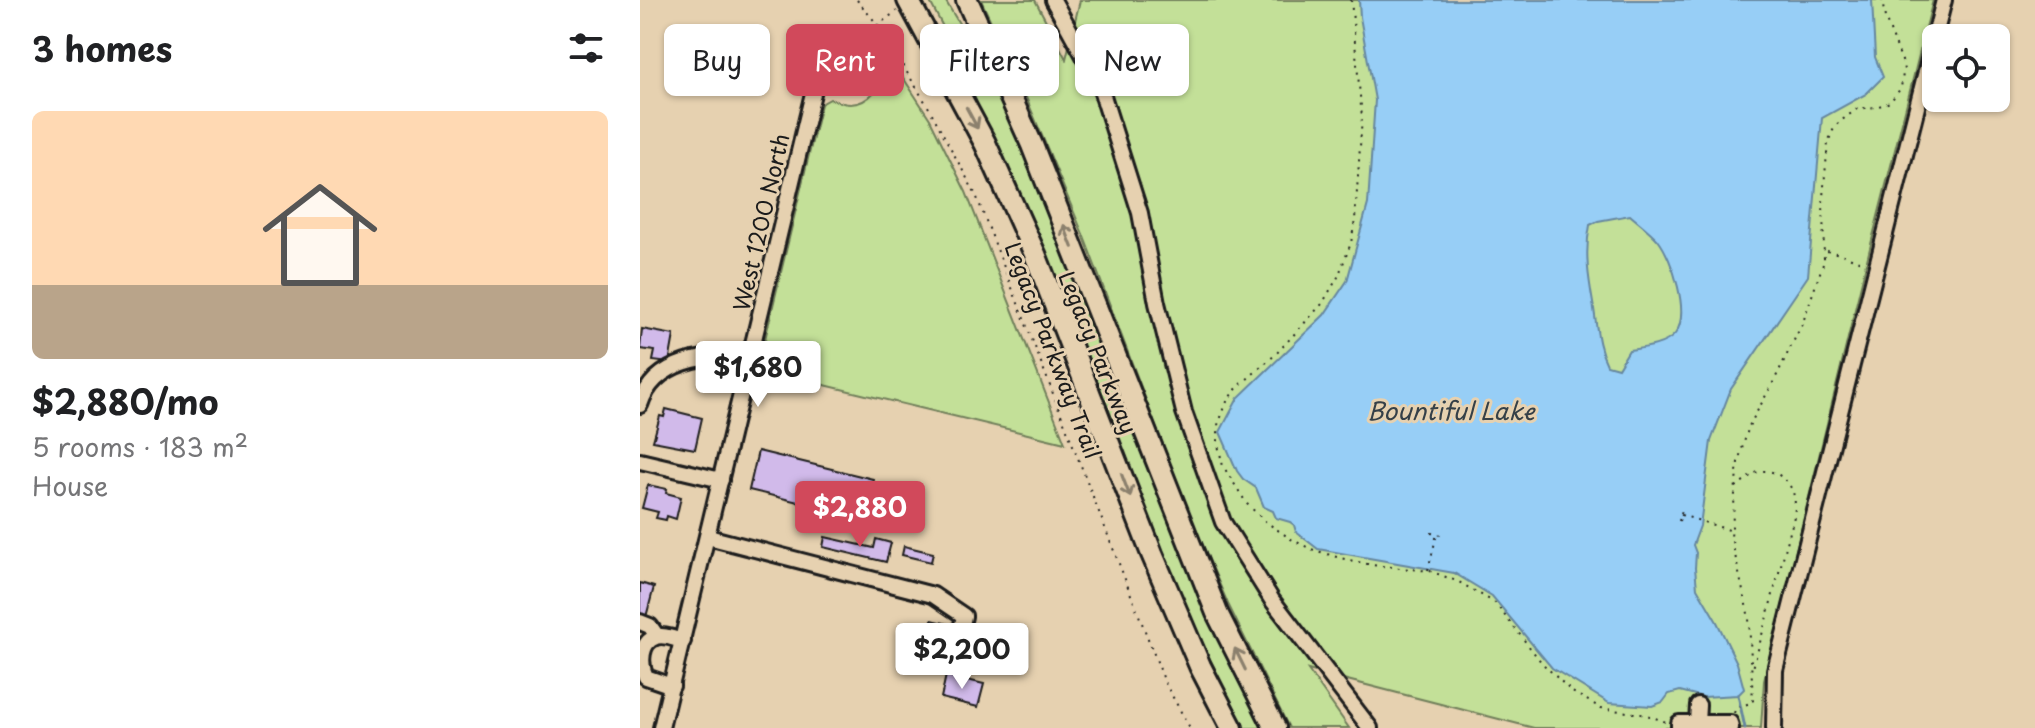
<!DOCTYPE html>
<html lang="en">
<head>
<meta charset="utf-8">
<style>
  :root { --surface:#fff; --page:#f2f2f2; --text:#202124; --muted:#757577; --accent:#d1495b }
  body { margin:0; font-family:"Playpen Sans",sans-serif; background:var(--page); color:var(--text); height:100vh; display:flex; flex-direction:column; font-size:30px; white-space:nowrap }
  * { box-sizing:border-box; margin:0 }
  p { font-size:26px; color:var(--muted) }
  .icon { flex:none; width:44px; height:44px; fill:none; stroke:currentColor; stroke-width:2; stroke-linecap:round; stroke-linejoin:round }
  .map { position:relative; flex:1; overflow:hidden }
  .side { display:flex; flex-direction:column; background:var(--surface); width:640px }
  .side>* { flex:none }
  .banner { position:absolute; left:24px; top:24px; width:760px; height:72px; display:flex; gap:16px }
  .buttons { position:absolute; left:1282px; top:24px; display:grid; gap:16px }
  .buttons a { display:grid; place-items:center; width:88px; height:88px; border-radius:12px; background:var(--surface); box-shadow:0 2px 6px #0004; font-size:40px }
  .price { position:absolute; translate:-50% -68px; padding:0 18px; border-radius:8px; background:#fff; color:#222; font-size:26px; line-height:52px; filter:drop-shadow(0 2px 4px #0008) }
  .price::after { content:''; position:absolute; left:50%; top:48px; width:24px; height:18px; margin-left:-12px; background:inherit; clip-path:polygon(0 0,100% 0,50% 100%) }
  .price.current { background:var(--accent); color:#fff }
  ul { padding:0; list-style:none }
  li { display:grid; align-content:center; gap:16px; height:424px; padding:0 32px }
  li span { display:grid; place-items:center; height:248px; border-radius:12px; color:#555 }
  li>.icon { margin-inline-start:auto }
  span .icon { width:144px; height:144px; fill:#fffc; stroke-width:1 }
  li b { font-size:34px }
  h2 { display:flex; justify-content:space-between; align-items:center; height:96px; padding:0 32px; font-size:34px }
  .pill { padding:0 28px; border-radius:12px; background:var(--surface); box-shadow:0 2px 6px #0004; font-size:28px; line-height:72px }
  .pill.current { background:var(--accent); color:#fff }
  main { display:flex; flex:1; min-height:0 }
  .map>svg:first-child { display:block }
</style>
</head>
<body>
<main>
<section class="side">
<h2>3 homes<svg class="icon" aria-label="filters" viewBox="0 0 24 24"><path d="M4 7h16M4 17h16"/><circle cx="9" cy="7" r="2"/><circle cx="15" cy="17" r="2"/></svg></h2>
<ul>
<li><span style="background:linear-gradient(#ffd9b3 70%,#b9a48a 0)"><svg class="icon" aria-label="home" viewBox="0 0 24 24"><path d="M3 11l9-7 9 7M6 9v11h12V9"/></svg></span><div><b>$2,880/mo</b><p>5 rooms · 183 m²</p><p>House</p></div></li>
</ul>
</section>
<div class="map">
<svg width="1395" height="728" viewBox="0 0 1395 728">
  <rect width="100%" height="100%" fill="#e6d1b0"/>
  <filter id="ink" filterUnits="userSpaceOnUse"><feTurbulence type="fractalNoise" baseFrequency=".0125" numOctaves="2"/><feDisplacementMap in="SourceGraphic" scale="16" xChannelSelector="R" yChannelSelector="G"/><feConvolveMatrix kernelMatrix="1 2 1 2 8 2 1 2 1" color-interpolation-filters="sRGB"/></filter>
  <g filter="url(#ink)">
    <g fill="#c3e098" stroke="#707e5a" stroke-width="2">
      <polygon points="289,0 305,0 336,52 347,76 351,75 382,143 545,560 574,628 624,728 603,728 550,617 525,558 433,320 382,198 342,116 316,52"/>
      <polygon points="341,0 395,0 426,59 440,0 1293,0 1230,248 1124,681 1121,728 894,728 668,670 709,728 649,728 588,604 548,511 443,234 385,95"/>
      <path d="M251,59L290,119L326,192L425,443L118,369L181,104L190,99C194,100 198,102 203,103C229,109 244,83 247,61Z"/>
    </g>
    <path fill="#97cef6" stroke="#66879f" stroke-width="2" fill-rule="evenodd" d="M719,0H1232L1235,57L1243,77L1226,94L1182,118L1168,276L1091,389L1071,441L1060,526L1053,545L1056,553L1055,568L1057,588L1077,622L1097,663L1104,689L1098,695L1063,697L1040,691L1029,694L1023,702L1012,706L969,703L912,668L852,596L814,573L678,549L656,532L654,525L650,522L636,518L633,511L624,507L616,488L603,479L597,471L580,432L598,398L684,315L707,281L728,204L735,100L720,17ZM990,215C999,223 1010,231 1018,240C1032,258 1051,314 1035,334C1025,346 1003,348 989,350L978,368L967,365C958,347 957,329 954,309C949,280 944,254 950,225L958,221Z"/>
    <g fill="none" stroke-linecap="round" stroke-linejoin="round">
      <polyline stroke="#66879f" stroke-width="3" points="1098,695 1105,728"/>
    </g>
    <g fill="#d1baea" stroke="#1c1c1c" stroke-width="2">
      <polygon points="2,329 34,335 29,363 13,361 15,351 0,349"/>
      <polygon points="26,409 62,418 55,449 13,441 20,416 24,417"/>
      <polygon points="118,451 233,479 224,518 109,490"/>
      <polygon points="8,485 27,489 26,493 41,497 36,519 27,516 26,520 16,518 18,512 2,508"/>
      <polygon points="185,537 234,548 236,539 251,543 246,562 183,547"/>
      <polygon points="264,546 293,553 291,562 262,555"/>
      <polygon points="0,583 14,587 6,617 0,616"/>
      <polygon points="292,620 312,625 305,654 285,649"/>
      <polygon points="323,627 349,634 344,653 318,646"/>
      <polygon points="306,675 344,684 338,707 301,698"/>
    </g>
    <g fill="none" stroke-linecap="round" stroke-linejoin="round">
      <defs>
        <g id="minor">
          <polyline points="413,0 459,83 500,213 517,303 544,412 583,522 632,600 730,728"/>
          <path d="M0,405C14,360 69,351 110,361"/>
          <polyline points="0,461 81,480"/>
          <polyline points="68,537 293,595 324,616 322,625"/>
          <polyline points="0,622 10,626 17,636"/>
          <path d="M32,686L6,677C0,664 0,642 16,637C24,634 34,639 43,641"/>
          <polyline points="1057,723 1058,705"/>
          <polyline points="21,728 180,64 193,67"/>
          <polyline points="1039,728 1039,723 1090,723 1091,728"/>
          <polyline points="1134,728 1135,670 1304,0"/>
        </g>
        <g id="highway">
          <polyline points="268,0 345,143 395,254 512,554 560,666 592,728"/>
          <polyline points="327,0 392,145 577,613 635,728"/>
        </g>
      </defs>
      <use href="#minor" stroke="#1c1c1c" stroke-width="20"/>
      <use href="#highway" stroke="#1c1c1c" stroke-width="26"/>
      <g stroke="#1c1c1c" stroke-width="2" stroke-dasharray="2 6" stroke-linecap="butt">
        <polyline points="217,0 237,24 289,108 336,195 526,685 550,728"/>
        <polyline points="711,0 722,117 715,220 711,243 698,277 682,304 635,355 599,386 588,399 578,425 578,445 583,466 607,504 626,522 651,539 671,549 700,558 732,565 790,571 819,582 855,603 902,663 932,692 961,708 1007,715 1026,722"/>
        <polyline points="217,50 227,33 257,11"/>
        <polyline points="1187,251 1204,255 1226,264"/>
        <path d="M1096,487C1103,482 1110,475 1118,472C1125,470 1131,471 1137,474C1156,485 1157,502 1153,521L1113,668"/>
        <polyline points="1041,515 1089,530"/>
        <polyline points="1039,521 1042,510"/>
        <polyline points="791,533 802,535"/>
        <polyline points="788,570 797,534"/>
        <polyline points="1094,713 1096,708 1113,702 1109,618 1091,537 1098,462 1109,426 1134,381 1163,322 1184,261 1183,197 1188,143 1192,132 1198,123 1217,109 1236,107 1250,102 1261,88 1264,66 1245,18 1242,0"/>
      </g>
      <use href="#minor" stroke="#e6d1b0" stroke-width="14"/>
      <use href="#highway" stroke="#e6d1b0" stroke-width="20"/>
    </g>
    <defs><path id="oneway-shaft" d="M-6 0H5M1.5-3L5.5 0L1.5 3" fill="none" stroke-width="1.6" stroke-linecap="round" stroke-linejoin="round" transform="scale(2)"/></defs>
    <g stroke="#8b806d">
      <use href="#oneway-shaft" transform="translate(332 118) rotate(62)"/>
      <use href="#oneway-shaft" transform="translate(428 236) rotate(-111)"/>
      <use href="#oneway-shaft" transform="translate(486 486) rotate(69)"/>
      <use href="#oneway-shaft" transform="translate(600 659) rotate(-116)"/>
    </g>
  </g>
  <g text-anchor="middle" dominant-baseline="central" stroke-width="6" stroke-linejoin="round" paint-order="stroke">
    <g font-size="22" fill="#1c1c1c" stroke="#e6d1b0">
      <text transform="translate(120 222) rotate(-77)">West 1200 North</text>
      <text transform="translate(414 350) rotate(69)">Legacy Parkway Trail</text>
      <text transform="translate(459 352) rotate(68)">Legacy Parkway</text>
    </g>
    <g font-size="24" font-style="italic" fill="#354048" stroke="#e6d1b0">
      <text x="811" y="410">Bountiful Lake</text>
    </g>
  </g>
</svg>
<div class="buttons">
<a><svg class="icon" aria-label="locate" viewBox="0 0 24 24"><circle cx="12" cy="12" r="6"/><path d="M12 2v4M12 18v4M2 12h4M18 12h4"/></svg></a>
</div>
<b class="price" style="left:118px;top:409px">$1,680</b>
<b class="price current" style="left:220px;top:549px">$2,880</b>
<b class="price" style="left:322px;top:691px">$2,200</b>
<div class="banner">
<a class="pill">Buy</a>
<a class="pill current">Rent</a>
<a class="pill">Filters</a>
<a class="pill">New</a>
</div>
</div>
</main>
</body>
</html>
